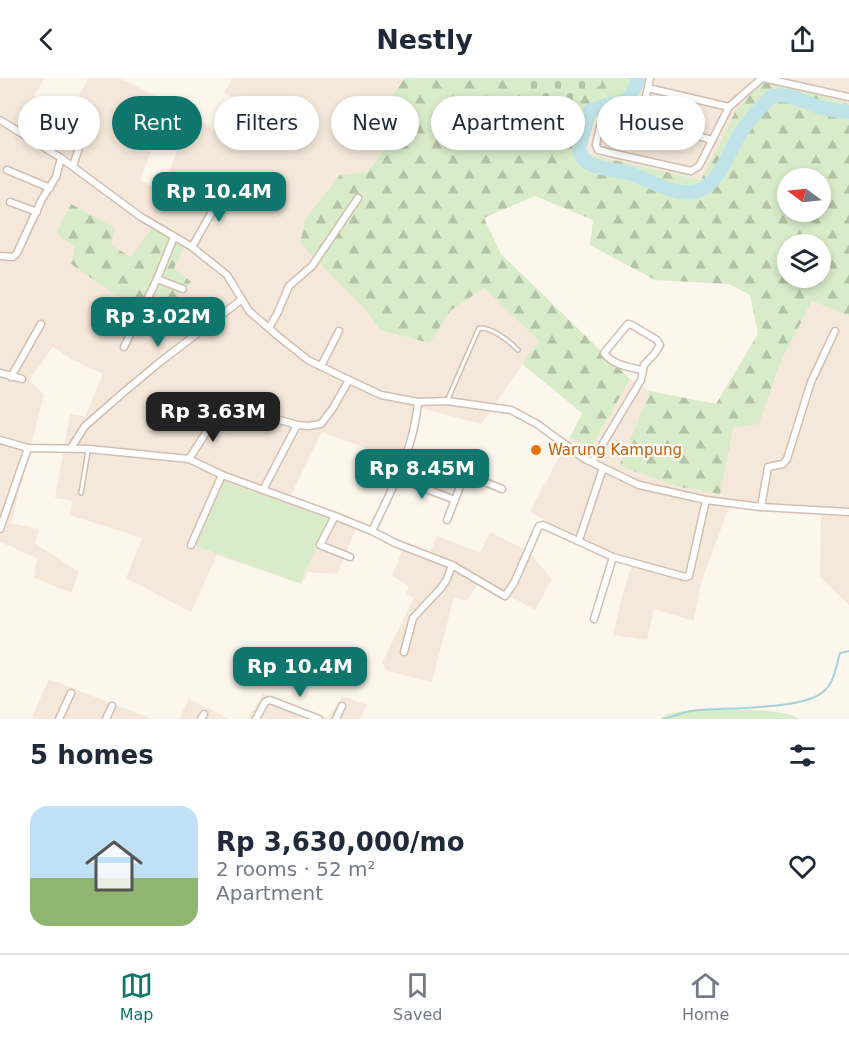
<!DOCTYPE html>
<html lang="en">
<head>
<meta charset="utf-8">
<style>
  :root { --surface:#fff; --page:#f6f6f7; --text:#1f2937; --muted:#747a83; --line:#e0e1e3; --accent:#0f766e }
  body { margin:0; font-family:"DejaVu Sans",sans-serif; background:var(--page); color:var(--text); height:100vh; display:flex; flex-direction:column; font-size:22px; white-space:nowrap }
  * { box-sizing:border-box; margin:0 }
  p { font-size:20px; color:var(--muted) }
  .icon { flex:none; width:33px; height:33px; fill:none; stroke:currentColor; stroke-width:2; stroke-linecap:round; stroke-linejoin:round }
  .map { position:relative; height:641px; overflow:hidden }
  .details { display:flex; flex-direction:column; background:var(--surface); flex:1 }
  .details>* { flex:none }
  .top-card { position:absolute; left:18px; top:18px; width:813px; height:54px; display:flex; gap:12px }
  .needle { width:39px; rotate:285deg }
  .fabs { position:absolute; left:777px; top:90px; display:grid; gap:12px }
  .fabs a { display:grid; place-items:center; width:54px; height:54px; border-radius:50%; background:var(--surface); box-shadow:0 3px 9px #0003; font-size:30px }
  .price { position:absolute; translate:-50% -51px; padding:0 14px; border-radius:12px; background:var(--accent); color:#fff; font-size:20px; line-height:39px; filter:drop-shadow(0 2px 3px #0008) }
  .price::after { content:''; position:absolute; left:50%; top:36px; width:18px; height:14px; margin-left:-9px; background:inherit; clip-path:polygon(0 0,100% 0,50% 100%) }
  .price.selected { background:#222; color:#fff }
  ul { padding:0; list-style:none }
  li { display:flex; align-items:center; gap:18px; height:150px; padding:0 30px }
  li+li { border-top:2px solid var(--line) }
  li span { display:grid; place-items:center; flex:none; width:168px; height:120px; border-radius:18px; color:#555 }
  li>.icon { margin-inline-start:auto }
  span .icon { width:72px; height:72px; fill:#fffc; stroke-width:1 }
  li b { font-size:26px }
  h2 { display:flex; justify-content:space-between; align-items:center; height:72px; padding:0 30px; font-size:26px }
  .tag { padding:0 21px; border-radius:27px; background:var(--surface); box-shadow:0 3px 9px #0003; font-size:21px; line-height:54px }
  .tag.selected { background:var(--accent); color:#fff }
  header { display:flex; justify-content:space-between; align-items:center; height:78px; padding:0 30px; background:var(--surface); font-size:27px; font-weight:700 }
  .dock { display:flex; justify-content:space-around; align-items:center; height:84px; border-top:2px solid var(--line); background:var(--surface); font-size:16px; color:var(--muted) }
  .dock a { display:grid; justify-items:center; gap:3px }
  .dock .selected { color:var(--accent) }
  .map>svg:first-child { display:block }
</style>
</head>
<body>
<header><svg class="icon" aria-label="back" viewBox="0 0 24 24"><path d="M15 5l-7 7 7 7"/></svg>Nestly<svg class="icon" aria-label="share" viewBox="0 0 24 24"><path d="M12 15V3M7 8l5-5 5 5M5 13v7h14v-7"/></svg></header>
<div class="map">
<svg width="849" height="641" viewBox="0 0 849 641">
  <defs>
    <pattern id="forest-firs" width="22" height="20" patternUnits="userSpaceOnUse" patternTransform="scale(1.5)"><rect width="22" height="20" fill="#d8ecc9"/><path d="M5 1l3.5 6h-7zM16 11l3.5 6h-7z" fill="#b4c2a5"/></pattern>
    <pattern id="cemetery-stones" width="16" height="16" patternUnits="userSpaceOnUse" patternTransform="scale(1.5)"><rect width="16" height="16" fill="#d8ecc9"/><path d="M2 7V4a2 2 0 0 1 4 0v3zM10 15v-3a2 2 0 0 1 4 0v3z" fill="#b4c2a5"/></pattern>
  </defs>
  <rect width="100%" height="100%" fill="#fdf6ec"/>
  <g fill="#f5e8da">
    <polygon points="0,0 45,0 34,18 68,38 88,0 120,0 169,25 140,102 162,113 190,39 249,69 267,37 224,15 232,0 405,0 367,48 385,70 368,94 366,232 380,252 430,265 450,233 484,210 539,263 481,346 417,329 398,382 322,354 290,419 359,444 337,496 308,494 301,506 217,477 191,534 126,500 142,460 70,437 72,423 55,420 70,336 85,338 103,296 73,282 53,269 29,302 44,317 11,445 39,451 35,465 79,494 71,515 34,500 37,480 0,464"/>
    <polygon points="642,0 849,0 849,26 839,25 735,34 701,102 587,76 586,43 627,28"/>
    <polygon points="812,223 849,238 849,527 820,499 821,433 729,429 701,505 694,543 654,531 647,562 613,557 622,518 632,487 598,477 530,433 570,359 591,369 630,301 650,313 619,388 733,350 759,345 781,283"/>
    <polygon points="490,454 530,474 552,502 535,532 480,502 467,523 454,519 432,604 387,593 382,585 414,520 406,516 409,508 392,498 404,469 430,474 437,458 480,475"/>
    <polygon points="49,601 152,641 36,641 32,639"/>
    <polygon points="263,616 328,640 342,618 367,627 360,641 247,641"/>
    <polygon points="189,621 230,641 179,641"/>
  </g>
  <g fill="#d8ecc9">
    <polygon points="223,403 329,441 300,505 196,468"/>
    <path d="M690,632C714,632 781,628 799,641H659L667,636Z"/>
  </g>
  <g fill="url(#forest-firs)" fill-rule="evenodd">
    <path d="M405,0H642L627,28L586,43L587,76L701,102L735,34L765,1L849,26V238L812,223L781,283L759,346L733,350L720,416L681,409L619,388L650,313L716,326L758,256L750,217L729,206L655,202L590,167L593,142L535,118L484,140L501,176L630,301L591,370L570,359L582,335L522,286L539,263L484,210L450,233L430,265L380,252L366,232L300,165L306,140L340,97L368,94L385,70L367,48ZM788,100H820V134H788ZM788,166H820V200H788Z"/>
    <polygon points="71,126 115,150 111,167 131,179 153,148 185,167 174,190 191,204 168,228 124,223 71,186 75,169 56,156"/>
  </g>
  <polygon fill="url(#cemetery-stones)" points="518,0 602,0 601,7 562,32"/>
  <g fill="none" stroke-linecap="round" stroke-linejoin="round">
    <path stroke="#a5d3da" stroke-width="2" d="M664,641C673,638 682,635 691,633C720,629 804,633 824,613C835,603 836,588 840,575L849,573"/>
    <path stroke="#bfe3e8" stroke-width="14" d="M638,0C630,35 610,20 590,33L579,70C581,89 603,91 619,93C641,96 659,111 680,114C717,120 726,78 741,54C750,41 760,30 771,19C786,13 805,25 819,29C829,32 839,33 849,34"/>
    <defs>
      <g id="lane">
        <path d="M447,323L479,250C492,249 509,263 518,272"/>
        <polyline points="81,415 88,373"/>
      </g>
      <g id="street">
        <polyline points="763,0 849,19"/>
        <polyline points="648,10 729,29"/>
        <polyline points="0,42 61,80 141,139 192,169 227,197 249,233 279,259 308,282 349,302 381,317 418,324 447,323 511,332 537,346 585,381 639,407 706,422 761,429 849,434"/>
        <polyline points="640,45 650,0"/>
        <path d="M712,62C677,53 636,36 600,48L596,67L598,72L691,93L699,88L729,29L762,0"/>
        <polyline points="73,88 82,60 93,40"/>
        <polyline points="7,92 50,110"/>
        <polyline points="10,124 37,134"/>
        <polyline points="192,169 226,109"/>
        <polyline points="0,178 13,179 17,175 42,121 56,99 61,80"/>
        <polyline points="157,201 183,211"/>
        <polyline points="143,231 177,245"/>
        <polyline points="269,250 277,236 289,208 312,188 358,120"/>
        <polyline points="124,269 157,201 174,159"/>
        <polyline points="321,288 339,253"/>
        <polyline points="0,295 22,301"/>
        <polyline points="11,299 41,246"/>
        <polyline points="259,336 297,347"/>
        <polyline points="0,362 28,370 89,371 189,381 222,397 335,438 372,453 395,465 452,487 505,518 514,505 539,448 543,447 613,479 685,499 689,498 706,422"/>
        <polyline points="71,370 85,348 124,314 160,284 241,222"/>
        <polyline points="189,381 218,336"/>
        <path d="M592,384L641,302L644,287L655,275L660,267L657,262L632,247L628,246L604,275C613,287 628,289 642,292"/>
        <polyline points="398,400 455,422"/>
        <polyline points="263,412 297,347 308,348 321,346 333,330 349,302"/>
        <polyline points="761,429 768,389 783,386 787,381 811,304 835,253"/>
        <polyline points="335,438 320,467 350,479"/>
        <polyline points="447,442 465,396 502,411"/>
        <polyline points="0,451 28,370"/>
        <path d="M372,453C392,411 414,371 418,324"/>
        <polyline points="579,462 603,390"/>
        <polyline points="191,467 222,397"/>
        <polyline points="594,541 613,479"/>
        <polyline points="404,574 413,540 441,510 447,501 452,487"/>
        <polyline points="59,641 71,615"/>
        <polyline points="106,641 112,628"/>
        <polyline points="201,641 204,636"/>
        <polyline points="256,641 265,624 270,622 319,641"/>
        <polyline points="336,641 342,628"/>
      </g>
    </defs>
    <use href="#lane" stroke="#d1beb0" stroke-width="6"/>
    <use href="#street" stroke="#d1beb0" stroke-width="9"/>
    <use href="#lane" stroke="#fff" stroke-width="3"/>
    <use href="#street" stroke="#fff" stroke-width="6"/>
  </g>
  <circle fill="#e8710a" stroke="#fffaf3" stroke-width="2" cx="536" cy="372" r="6"/>
  <g text-anchor="middle" dominant-baseline="central" stroke-width="4.5" stroke-linejoin="round" paint-order="stroke">
    <g font-size="15" fill="#c56008" stroke="#fffaf3" text-anchor="start">
      <text x="548" y="372">Warung Kampung</text>
    </g>
  </g>
</svg>
<div class="fabs">
<a><svg class="needle" viewBox="-14 -14 28 28"><path d="M0-13l5 13h-10z" fill="#e53935"/><path d="M0 13l5-13h-10z" fill="#747a83"/></svg></a>
<a><svg class="icon" aria-label="layers" viewBox="0 0 24 24"><path d="M12 4l9 5-9 5-9-5zM3 14l9 5 9-5"/></svg></a>
</div>
<b class="price" style="left:219px;top:145px">Rp 10.4M</b>
<b class="price" style="left:158px;top:270px">Rp 3.02M</b>
<b class="price selected" style="left:213px;top:365px">Rp 3.63M</b>
<b class="price" style="left:422px;top:422px">Rp 8.45M</b>
<b class="price" style="left:300px;top:620px">Rp 10.4M</b>
<div class="top-card">
<a class="tag">Buy</a>
<a class="tag selected">Rent</a>
<a class="tag">Filters</a>
<a class="tag">New</a>
<a class="tag">Apartment</a>
<a class="tag">House</a>
</div>
</div>
<section class="details">
<h2>5 homes<svg class="icon" aria-label="filters" viewBox="0 0 24 24"><path d="M4 7h16M4 17h16"/><circle cx="9" cy="7" r="2"/><circle cx="15" cy="17" r="2"/></svg></h2>
<ul>
<li><span style="background:linear-gradient(#bfe0f5 60%,#8fb573 0)"><svg class="icon" aria-label="home" viewBox="0 0 24 24"><path d="M3 11l9-7 9 7M6 9v11h12V9"/></svg></span><div><b>Rp 3,630,000/mo</b><p>2 rooms · 52 m²</p><p>Apartment</p></div><svg class="icon" aria-label="heart" viewBox="0 0 24 24"><path d="M12 20l-8-8c-3-5 5-10 8-4 3-6 11-1 8 4z"/></svg></li>
</ul>
</section>
<nav class="dock">
<a class="selected"><svg class="icon" aria-label="map" viewBox="0 0 24 24"><path d="M3 6l6-2 6 2 6-2v14l-6 2-6-2-6 2zM9 4v14M15 6v14"/></svg>Map</a>
<a><svg class="icon" aria-label="saved" viewBox="0 0 24 24"><path d="M7 4h10v16l-5-4-5 4z"/></svg>Saved</a>
<a><svg class="icon" aria-label="home" viewBox="0 0 24 24"><path d="M3 11l9-7 9 7M6 9v11h12V9"/></svg>Home</a>
</nav>
</body>
</html>
